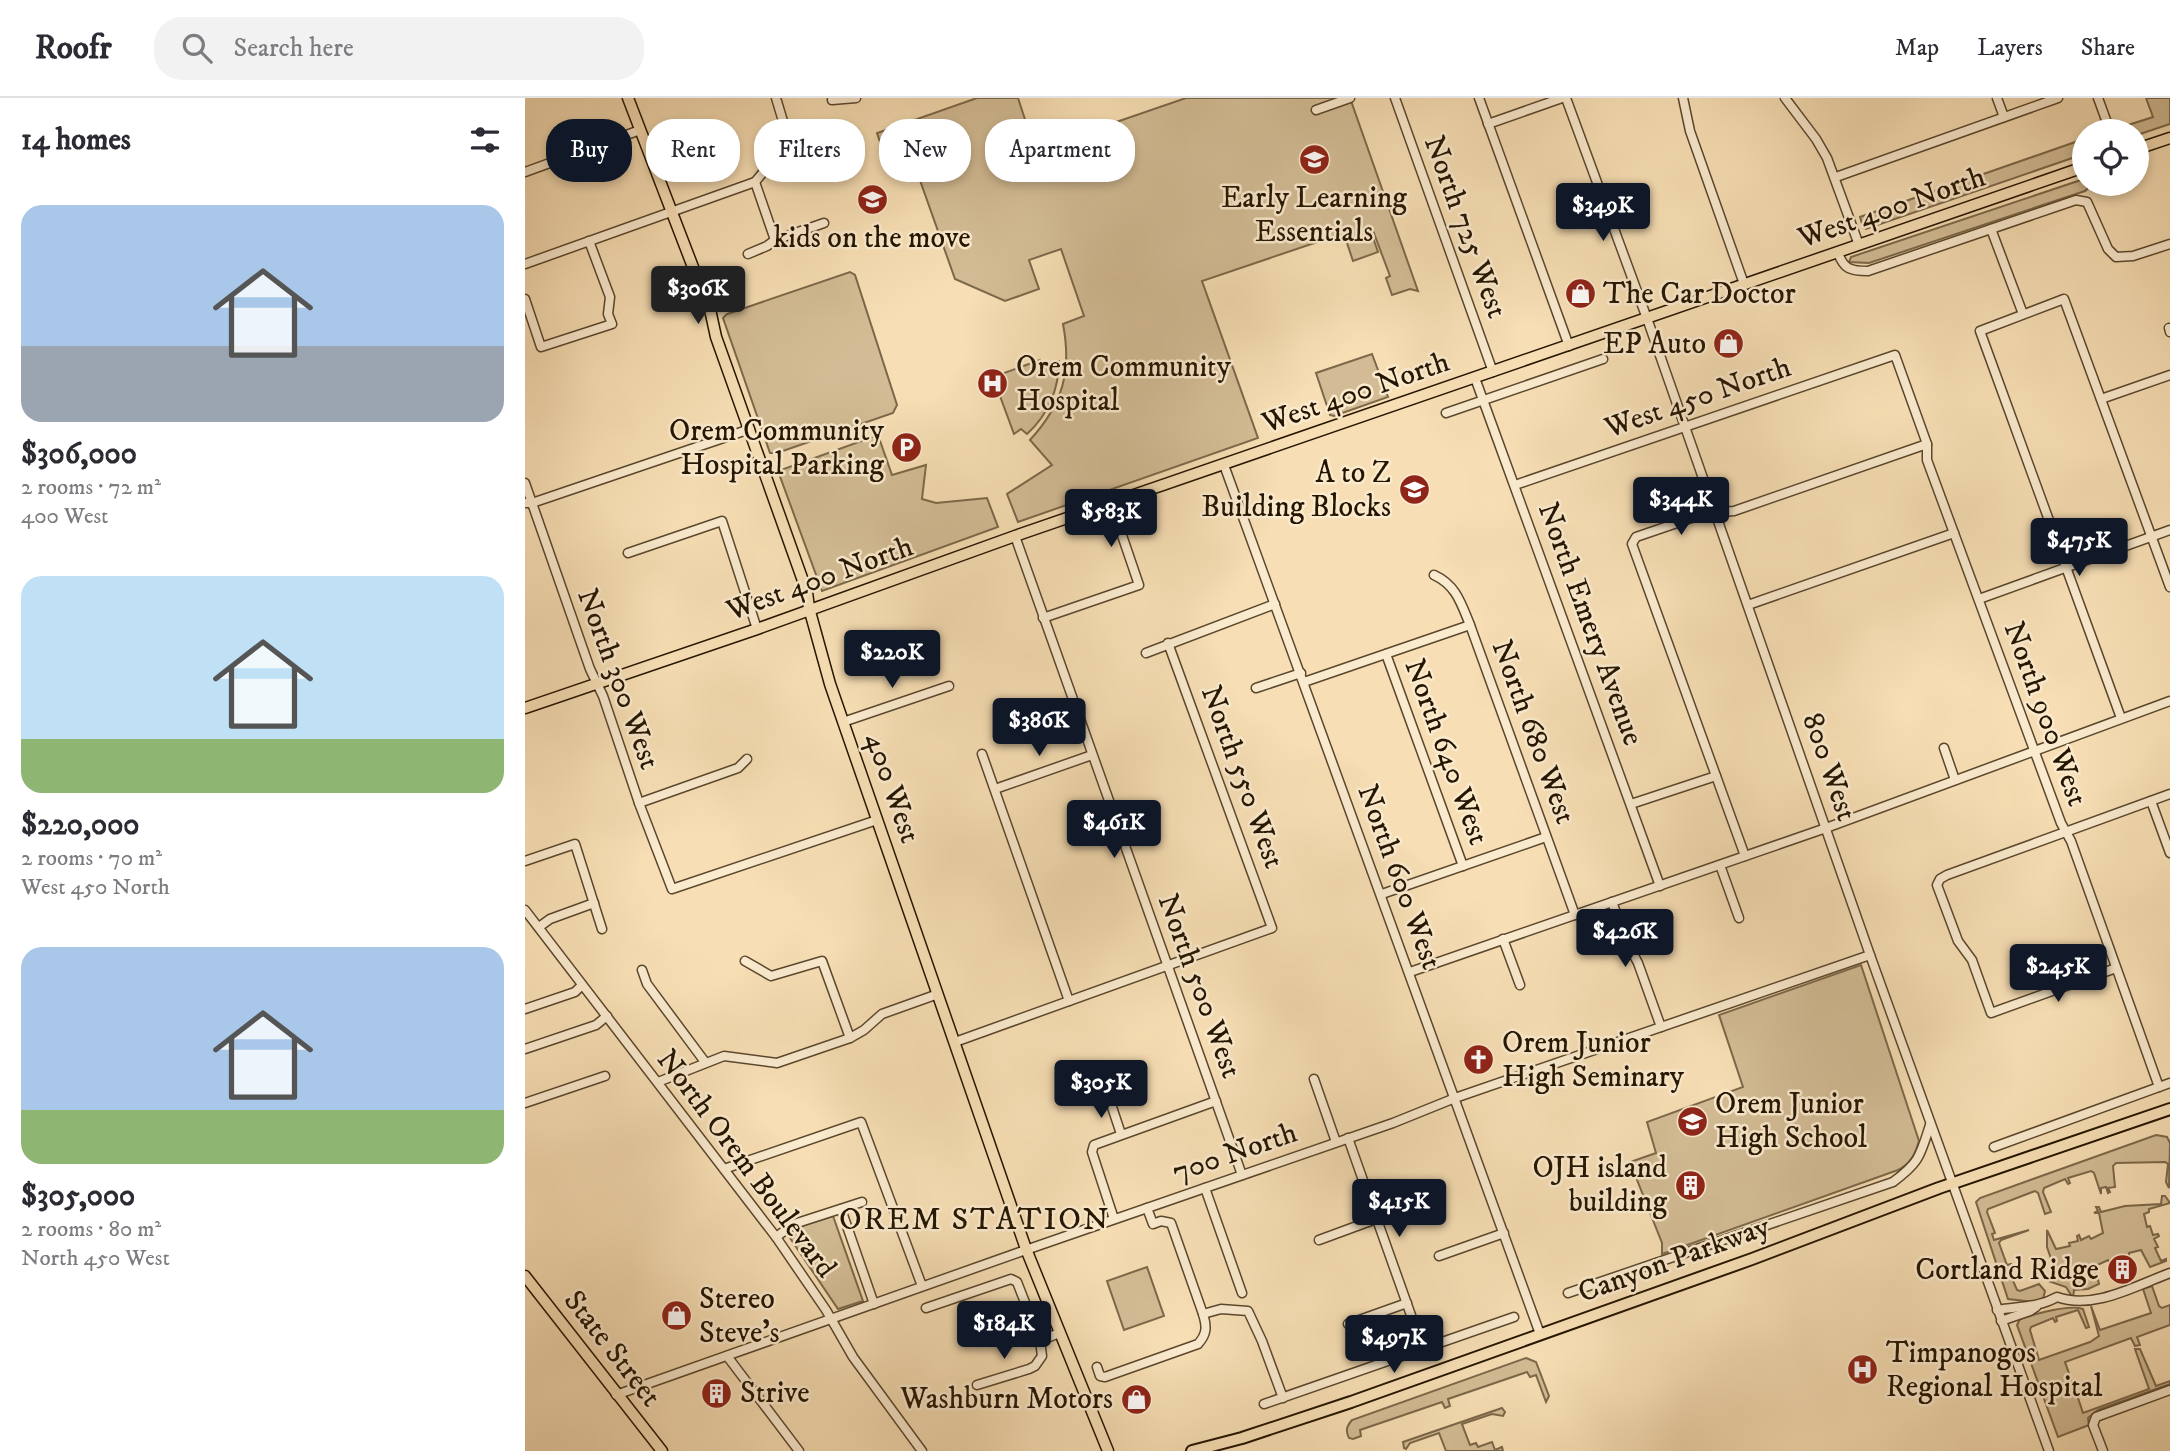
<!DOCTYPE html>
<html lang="en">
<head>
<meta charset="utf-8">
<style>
  :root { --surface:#fff; --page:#f2f2f3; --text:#2b2b33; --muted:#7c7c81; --line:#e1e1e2; --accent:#111827 }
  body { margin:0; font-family:"IM FELL DW Pica",serif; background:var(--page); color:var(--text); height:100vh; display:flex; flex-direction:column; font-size:26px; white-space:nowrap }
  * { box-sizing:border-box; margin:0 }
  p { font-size:23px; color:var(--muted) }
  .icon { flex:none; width:38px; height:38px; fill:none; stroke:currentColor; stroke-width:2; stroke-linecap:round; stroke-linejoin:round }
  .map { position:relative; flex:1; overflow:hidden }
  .side { display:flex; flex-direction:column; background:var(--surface); width:525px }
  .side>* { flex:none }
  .banner { position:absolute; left:21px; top:21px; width:665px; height:63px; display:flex; gap:14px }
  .buttons { position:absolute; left:1547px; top:21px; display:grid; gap:14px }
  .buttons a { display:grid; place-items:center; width:77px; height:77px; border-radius:50%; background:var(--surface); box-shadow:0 4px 10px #0003; font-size:35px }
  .price { position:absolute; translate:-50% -60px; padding:0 16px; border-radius:7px; background:var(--accent); color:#fff; font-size:23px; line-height:46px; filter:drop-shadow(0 2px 4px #0008) }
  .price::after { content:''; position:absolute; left:50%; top:42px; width:21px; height:16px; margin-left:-10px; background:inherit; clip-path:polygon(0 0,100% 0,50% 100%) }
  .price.active { background:#222; color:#fff }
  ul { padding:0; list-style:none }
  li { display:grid; align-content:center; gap:14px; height:371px; padding:0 21px }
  li span { display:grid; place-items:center; height:217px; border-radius:21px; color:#555 }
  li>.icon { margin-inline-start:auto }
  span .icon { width:126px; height:126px; fill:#fffc; stroke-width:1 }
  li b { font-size:30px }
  h2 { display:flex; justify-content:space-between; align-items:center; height:84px; padding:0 21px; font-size:30px }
  .pill { padding:0 24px; border-radius:28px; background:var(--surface); box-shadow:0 4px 10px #0003; font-size:24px; line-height:63px }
  .pill.active { background:var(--accent); color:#fff }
  header { display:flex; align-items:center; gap:42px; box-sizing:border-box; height:98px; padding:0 35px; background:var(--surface); border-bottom:2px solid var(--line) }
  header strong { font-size:33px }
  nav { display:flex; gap:38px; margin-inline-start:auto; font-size:24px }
  .search { width:490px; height:63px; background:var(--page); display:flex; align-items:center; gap:18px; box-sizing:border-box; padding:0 24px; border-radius:28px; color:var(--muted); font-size:26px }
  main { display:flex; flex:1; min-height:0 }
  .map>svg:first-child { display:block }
</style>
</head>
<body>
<header>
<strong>Roofr</strong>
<div class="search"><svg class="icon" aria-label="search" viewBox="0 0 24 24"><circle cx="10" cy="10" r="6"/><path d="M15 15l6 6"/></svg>Search here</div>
<nav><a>Map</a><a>Layers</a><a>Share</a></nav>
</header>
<main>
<section class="side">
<h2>14 homes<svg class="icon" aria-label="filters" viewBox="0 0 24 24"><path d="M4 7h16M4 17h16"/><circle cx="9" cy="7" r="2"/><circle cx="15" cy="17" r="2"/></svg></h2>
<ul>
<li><span style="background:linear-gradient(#a9c7e8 65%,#9aa5b1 0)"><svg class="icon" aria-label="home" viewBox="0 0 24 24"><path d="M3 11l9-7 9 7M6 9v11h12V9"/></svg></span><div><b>$306,000</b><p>2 rooms · 72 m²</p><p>400 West</p></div></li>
<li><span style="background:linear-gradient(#bfe0f5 75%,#8fb573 0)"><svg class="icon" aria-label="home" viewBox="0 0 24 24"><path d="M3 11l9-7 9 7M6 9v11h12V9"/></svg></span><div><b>$220,000</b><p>2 rooms · 70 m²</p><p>West 450 North</p></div></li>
<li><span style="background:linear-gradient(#a9c7e8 75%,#8fb573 0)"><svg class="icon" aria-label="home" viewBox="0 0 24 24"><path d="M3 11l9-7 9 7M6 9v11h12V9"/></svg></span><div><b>$305,000</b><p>2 rooms · 80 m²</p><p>North 450 West</p></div></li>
</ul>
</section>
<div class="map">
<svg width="1645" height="1353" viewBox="0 0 1645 1353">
  <rect width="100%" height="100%" fill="#f7deb4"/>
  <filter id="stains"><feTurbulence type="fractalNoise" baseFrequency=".00286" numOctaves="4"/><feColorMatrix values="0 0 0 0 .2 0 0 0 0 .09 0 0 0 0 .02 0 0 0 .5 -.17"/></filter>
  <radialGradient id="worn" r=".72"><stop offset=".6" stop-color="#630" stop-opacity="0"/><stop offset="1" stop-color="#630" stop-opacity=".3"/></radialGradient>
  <g fill="#d3bc95" stroke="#7c684a" stroke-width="2">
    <path d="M452,0H493L510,52L661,0H825L893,193L885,191L867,197L861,180L865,178L847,130L845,131L853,154L828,163L820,139L822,138L819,135L677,183L733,340L493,424L482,396L527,367L505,342C538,306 547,273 538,226L559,218L536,151L504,162L514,191L480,203L430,181L391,71L394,63L365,73L352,35Z"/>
    <polygon points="1621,0 1645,0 1645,26 1612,37 1612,33 1595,33 1594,30 1628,19"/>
    <polygon points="1559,41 1559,56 1341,131 1338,129 1335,119"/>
    <polygon points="1559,81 1559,86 1568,86 1560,93 1344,165 1324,164 1326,159"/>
    <polygon points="325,174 330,177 372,307 368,315 252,355 245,355 198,220 202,216"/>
    <polygon points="847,256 863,299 809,318 805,317 791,275"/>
    <path d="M515,262L518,268L534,263C534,291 523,317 502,336L496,331L489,336L468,279Z"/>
    <polygon points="353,337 367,377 401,367 397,401 411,405 462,400 473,429 297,493 253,373"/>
    <path d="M1336,867L1394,1043C1390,1056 1386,1066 1373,1072L1137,1156V1145L1105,1064L1131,1055L1122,1024L1218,989L1194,917Z"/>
    <polygon points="1631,1037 1642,1039 1645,1045 1644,1090 1641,1084 1643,1066 1640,1064 1591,1065 1588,1068 1590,1089 1583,1090 1585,1094 1583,1095 1581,1089 1576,1090 1576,1096 1569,1075 1566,1073 1543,1080 1545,1085 1543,1086 1540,1081 1519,1090 1518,1094 1526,1114 1520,1116 1513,1095 1510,1093 1463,1111 1462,1114 1470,1135 1467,1136 1469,1142 1504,1132 1476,1142 1474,1145 1482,1167 1486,1166 1487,1169 1483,1171 1492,1192 1495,1193 1514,1186 1520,1193 1518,1201 1510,1204 1483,1201 1451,1104 1455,1100"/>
    <polygon points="1637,1098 1640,1098 1645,1105 1624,1111 1624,1114 1619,1116 1622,1129 1625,1128 1628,1137 1633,1136 1634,1138 1629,1141 1633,1149 1630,1150 1636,1163 1641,1161 1641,1163 1625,1169 1616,1152 1604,1155 1604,1158 1595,1160 1597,1166 1595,1167 1592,1161 1584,1164 1583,1162 1570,1168 1574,1186 1563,1191 1549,1192 1548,1200 1541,1189 1526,1184 1533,1181 1522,1149 1522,1132 1531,1151 1545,1148 1544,1145 1553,1143 1552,1138 1554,1137 1556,1142 1564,1138 1566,1141 1578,1135 1574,1115 1569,1115 1573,1113 1571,1109 1574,1109 1576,1114 1600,1108 1636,1106"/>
    <polygon points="308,1118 338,1203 313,1211 263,1137 273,1129"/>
    <polygon points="622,1169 639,1218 599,1232 582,1183"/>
    <path d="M1627,1188L1634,1208L1637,1210L1645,1207V1227L1612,1239L1615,1247L1610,1248L1606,1240L1540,1264L1547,1284L1538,1287L1542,1297L1551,1294L1558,1315L1624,1291L1610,1251H1615L1631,1288L1645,1283V1286L1573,1312L1563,1320L1564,1327L1533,1339L1492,1227L1495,1221C1510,1216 1544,1206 1558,1211L1564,1229L1561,1230L1553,1212L1531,1219L1532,1223L1530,1224L1528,1220L1506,1229L1505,1232L1514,1262L1565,1244L1574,1238L1566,1208L1575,1232L1626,1215L1618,1191Z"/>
    <path d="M1001,1260L1011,1264L1024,1298L1021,1304L1011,1277L1005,1279L1002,1274L923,1301L925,1308L920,1310L917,1304L835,1332L836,1338L828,1341L824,1340C820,1332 822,1328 827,1322Z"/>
    <polygon points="977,1310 980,1314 978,1318 967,1316 937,1326 945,1347 951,1345 953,1349 967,1344 970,1352 977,1349 978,1353 921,1353 914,1335 885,1345 881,1351 879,1350 878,1344"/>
  </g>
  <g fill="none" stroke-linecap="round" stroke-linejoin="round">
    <defs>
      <g id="minor">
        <polyline points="870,0 968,274"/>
        <polyline points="954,0 1044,248"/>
        <polyline points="1041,0 1124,226 1345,857 1524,1353"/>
        <polyline points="1158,0 1165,33 1219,186"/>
        <polyline points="1260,0 1291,41 1302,60 1334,147"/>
        <polyline points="1472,0 1479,19"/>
        <polyline points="1573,0 1585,33"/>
        <polyline points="307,2 331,0"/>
        <polyline points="791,12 825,0"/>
        <polyline points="963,26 1037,0"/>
        <polyline points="0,74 115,32"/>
        <polyline points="1311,79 1533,0"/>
        <polyline points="230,84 250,142"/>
        <polyline points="1466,131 1498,216"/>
        <path d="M1313,155C1319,171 1325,173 1343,173L1551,102L1562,104L1583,151L1591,159L1608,158L1645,146"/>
        <polyline points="223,156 242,148 250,142 299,125"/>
        <polyline points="0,166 230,84 264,43 251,0"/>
        <polyline points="0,201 16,249 87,226 83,216 85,199 64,143"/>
        <polyline points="1644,230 1645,234"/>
        <polyline points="950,280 1135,788"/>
        <polyline points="1576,301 1645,277"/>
        <polyline points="921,315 1078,261"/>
        <polyline points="699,367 1015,1236"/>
        <polyline points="0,385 65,571 78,598 114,705 147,791 352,722"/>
        <polyline points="990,387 1370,257 1402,346 1402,362 1536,725 1546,743 1634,989"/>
        <polyline points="0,405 7,405 225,331"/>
        <polyline points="490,438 717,1077"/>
        <polyline points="103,455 197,423 232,531"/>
        <path d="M909,477C931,487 936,505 945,527L1050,817"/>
        <polyline points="1454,501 1645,432"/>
        <polyline points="1223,507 1429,435"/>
        <polyline points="518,520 614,487 586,405"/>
        <polyline points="621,555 750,506"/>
        <polyline points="861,556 938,768"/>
        <polyline points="779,584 945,527"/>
        <polyline points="731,590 776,575"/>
        <polyline points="1596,620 1455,233 1539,201 1645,489"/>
        <polyline points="318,624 424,588"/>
        <polyline points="1419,650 1430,682"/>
        <polyline points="457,656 544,903"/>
        <polyline points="470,691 567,657"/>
        <polyline points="1626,703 1645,755"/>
        <polyline points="114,705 213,670 222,661"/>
        <polyline points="1106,706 1191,678"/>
        <polyline points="1220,758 1107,446 1111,439 1190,412 1196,414 1209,413 1402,346"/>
        <polyline points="0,763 50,746 77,831"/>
        <polyline points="1195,767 1214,820"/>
        <polyline points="857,796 1021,739"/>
        <polyline points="1087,804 1103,846 1113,865 1136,929"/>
        <polyline points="0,812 251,1139 301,1212 328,1259 397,1353"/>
        <polyline points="14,829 25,821 69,805"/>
        <polyline points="978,841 995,887"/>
        <polyline points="220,863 246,878 297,863 325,940"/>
        <polyline points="1591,870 1466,915 1447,862 1433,843 1412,787 1415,781 1422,777 1645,696"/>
        <polyline points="117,872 122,886 180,964"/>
        <polyline points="885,874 1301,730 1645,603"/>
        <polyline points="0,911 50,894 57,887"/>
        <polyline points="430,944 747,830 643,545"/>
        <polyline points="0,951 71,927 82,918"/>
        <polyline points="789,981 811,1044"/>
        <polyline points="133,984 199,958 252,965 325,940 339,932 357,916 413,896"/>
        <polyline points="583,997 596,1036"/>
        <polyline points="0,1005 80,978"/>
        <polyline points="823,1040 898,1251"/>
        <polyline points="1469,1049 1645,985"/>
        <polyline points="199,1071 336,1024 397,1188"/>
        <polyline points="680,1090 717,1195"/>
        <polyline points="316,1111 349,1206"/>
        <polyline points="589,1121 567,1054 569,1047 691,1003"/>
        <polyline points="251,1139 269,1126 337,1104"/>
        <polyline points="794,1142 851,1121"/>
        <polyline points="914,1158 979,1135"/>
        <path d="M1043,1195L1368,1084C1395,1064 1395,1058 1405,1027"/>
        <polyline points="401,1210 486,1181 492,1184 515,1243 517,1258 510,1268 504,1271 452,1287"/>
        <path d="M1472,1212C1493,1208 1513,1210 1532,1199C1569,1212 1610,1188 1645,1175"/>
        <polyline points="678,1216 696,1211 723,1213 737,1243 758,1300"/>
        <polyline points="1476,1223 1505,1213 1511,1209"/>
        <polyline points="823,1226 882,1205"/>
        <polyline points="515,1243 534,1235"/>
        <polyline points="202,1258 274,1353"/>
        <path d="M572,1269L575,1278L580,1279L673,1246C682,1236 682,1229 678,1216L646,1125L636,1123L628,1126L622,1110"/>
        <polyline points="91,1297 495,1154 868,1025 930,1000 1345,857"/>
        <polyline points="739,1306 989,1219"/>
        <polyline points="1578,1353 1568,1327 1571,1319 1645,1292"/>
      </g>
      <g id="major">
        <polyline points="103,0 186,216 191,239 282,494 284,510 305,586 501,1151 583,1353"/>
        <polyline points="1612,51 1645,40"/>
        <polyline points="0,610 232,531 490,438 1559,69"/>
        <polyline points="0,1178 137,1353"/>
      </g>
      <polyline id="highway" points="667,1353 717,1340 826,1304 1227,1161 1414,1090 1645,1011"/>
    </defs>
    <use href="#minor" stroke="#5a472d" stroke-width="11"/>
    <use href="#major" stroke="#251500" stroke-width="13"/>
    <use href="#highway" stroke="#251500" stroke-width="14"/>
    <use href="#minor" stroke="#faeace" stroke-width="8"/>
    <use href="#major" stroke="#f7deb4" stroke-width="10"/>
    <use href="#highway" stroke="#f7deb4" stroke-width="10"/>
  </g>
  <defs>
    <symbol id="school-disc" viewBox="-11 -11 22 22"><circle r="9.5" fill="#8f2418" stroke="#faeace"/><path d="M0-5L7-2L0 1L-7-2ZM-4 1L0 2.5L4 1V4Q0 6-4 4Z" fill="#fff"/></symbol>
    <symbol id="shop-disc" viewBox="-11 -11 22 22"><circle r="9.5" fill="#8f2418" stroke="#faeace"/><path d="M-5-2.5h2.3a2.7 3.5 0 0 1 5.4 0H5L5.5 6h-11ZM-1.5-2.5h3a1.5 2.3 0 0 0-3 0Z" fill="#fff"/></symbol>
    <symbol id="hospital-disc" viewBox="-11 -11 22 22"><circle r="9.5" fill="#8f2418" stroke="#faeace"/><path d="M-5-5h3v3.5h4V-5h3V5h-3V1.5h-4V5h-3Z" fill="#fff"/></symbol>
    <symbol id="parking-disc" viewBox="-11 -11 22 22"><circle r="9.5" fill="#8f2418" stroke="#faeace"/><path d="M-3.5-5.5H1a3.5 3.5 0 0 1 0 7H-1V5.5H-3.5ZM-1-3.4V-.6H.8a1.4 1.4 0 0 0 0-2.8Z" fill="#fff"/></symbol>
    <symbol id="church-disc" viewBox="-11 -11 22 22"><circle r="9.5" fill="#8f2418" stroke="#faeace"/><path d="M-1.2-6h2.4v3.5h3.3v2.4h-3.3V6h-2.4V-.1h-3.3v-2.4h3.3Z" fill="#fff"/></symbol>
    <symbol id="building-disc" viewBox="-11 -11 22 22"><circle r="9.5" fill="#8f2418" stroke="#faeace"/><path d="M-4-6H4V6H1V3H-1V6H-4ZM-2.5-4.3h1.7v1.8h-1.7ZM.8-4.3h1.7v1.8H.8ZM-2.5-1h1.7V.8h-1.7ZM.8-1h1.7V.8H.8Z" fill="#fff"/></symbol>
  </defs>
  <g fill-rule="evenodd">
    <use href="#school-disc" x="772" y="44" width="35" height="35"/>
    <use href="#school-disc" x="330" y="84" width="35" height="35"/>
    <use href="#shop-disc" x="1038" y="178" width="35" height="35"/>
    <use href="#shop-disc" x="1186" y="228" width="35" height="35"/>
    <use href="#hospital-disc" x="450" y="268" width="35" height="35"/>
    <use href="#parking-disc" x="364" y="332" width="35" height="35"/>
    <use href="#school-disc" x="872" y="374" width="35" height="35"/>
    <use href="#church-disc" x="936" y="944" width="35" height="35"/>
    <use href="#school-disc" x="1150" y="1006" width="35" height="35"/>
    <use href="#building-disc" x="1148" y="1070" width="35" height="35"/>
    <use href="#building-disc" x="1580" y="1154" width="35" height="35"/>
    <use href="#shop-disc" x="134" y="1200" width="35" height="35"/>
    <use href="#hospital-disc" x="1320" y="1254" width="35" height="35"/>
    <use href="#building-disc" x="174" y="1278" width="35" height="35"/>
    <use href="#shop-disc" x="594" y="1284" width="35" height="35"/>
  </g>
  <g text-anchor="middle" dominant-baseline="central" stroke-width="5" stroke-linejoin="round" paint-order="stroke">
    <g font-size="30" fill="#251500" stroke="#faeace" text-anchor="start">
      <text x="789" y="100" text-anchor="middle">Early Learning<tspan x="789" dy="34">Essentials</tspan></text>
      <text x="347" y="140" text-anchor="middle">kids on the move</text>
      <text x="1078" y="196">The Car Doctor</text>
      <text x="1181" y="246" text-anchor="end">EP Auto</text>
      <text x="491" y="269">Orem Community<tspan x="491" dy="34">Hospital</tspan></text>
      <text x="359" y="333" text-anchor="end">Orem Community<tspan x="359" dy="34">Hospital Parking</tspan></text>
      <text x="866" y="375" text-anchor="end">A to Z<tspan x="866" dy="34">Building Blocks</tspan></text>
      <text x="977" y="945">Orem Junior<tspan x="977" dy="34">High Seminary</tspan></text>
      <text x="1190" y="1006">Orem Junior<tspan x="1190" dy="34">High School</tspan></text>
      <text x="1142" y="1070" text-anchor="end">OJH island<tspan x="1142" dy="34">building</tspan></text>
      <text x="1574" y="1172" text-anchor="end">Cortland Ridge</text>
      <text x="174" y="1201">Stereo<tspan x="174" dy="34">Steve's</tspan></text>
      <text x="1361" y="1255">Timpanogos<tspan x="1361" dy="34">Regional Hospital</tspan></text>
      <text x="215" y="1295">Strive</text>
      <text x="588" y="1301" text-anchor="end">Washburn Motors</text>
    </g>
    <g font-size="30" fill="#251500" stroke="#faeace">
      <text transform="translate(1367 110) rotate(-19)">West 400 North</text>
      <text transform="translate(940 129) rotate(70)">North 725 West</text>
      <text transform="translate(831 295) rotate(-19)">West 400 North</text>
      <text transform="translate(1173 300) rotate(-19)">West 450 North</text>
      <text transform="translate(295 481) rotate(-20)">West 400 North</text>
      <text transform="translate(1065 526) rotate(70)">North Emery Avenue</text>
      <text transform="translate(93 581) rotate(70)">North 300 West</text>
      <text transform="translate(1520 616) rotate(70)">North 900 West</text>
      <text transform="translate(1008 634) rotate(70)">North 680 West</text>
      <text transform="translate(921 654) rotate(70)">North 640 West</text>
      <text transform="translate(1304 669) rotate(71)">800 West</text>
      <text transform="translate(717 679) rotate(70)">North 550 West</text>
      <text transform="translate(367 690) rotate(71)">400 West</text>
      <text transform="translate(874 779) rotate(70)">North 600 West</text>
      <text transform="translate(674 888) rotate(70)">North 500 West</text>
      <text transform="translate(710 1055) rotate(-19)">700 North</text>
      <text transform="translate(221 1066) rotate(53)">North Orem Boulevard</text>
      <text transform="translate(1149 1162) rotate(-20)">Canyon Parkway</text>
      <text transform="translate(87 1251) rotate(52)">State Street</text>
    </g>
    <g font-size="32" letter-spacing="2" fill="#251500" stroke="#faeace">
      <text x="450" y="1122">OREM STATION</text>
    </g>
  </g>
  <rect width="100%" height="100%" filter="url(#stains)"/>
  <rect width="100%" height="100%" fill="url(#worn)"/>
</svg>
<div class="buttons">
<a><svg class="icon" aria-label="locate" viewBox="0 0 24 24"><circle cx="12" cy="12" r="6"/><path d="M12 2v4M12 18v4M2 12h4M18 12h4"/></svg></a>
</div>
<b class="price" style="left:1078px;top:145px">$349K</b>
<b class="price active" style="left:173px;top:228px">$306K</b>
<b class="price" style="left:1156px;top:439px">$344K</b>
<b class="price" style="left:586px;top:451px">$583K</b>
<b class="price" style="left:1554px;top:480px">$475K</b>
<b class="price" style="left:367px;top:592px">$220K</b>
<b class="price" style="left:514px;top:660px">$386K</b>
<b class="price" style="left:589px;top:762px">$461K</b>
<b class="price" style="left:1100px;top:871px">$426K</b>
<b class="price" style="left:1533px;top:906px">$245K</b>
<b class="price" style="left:576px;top:1022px">$305K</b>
<b class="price" style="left:874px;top:1141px">$415K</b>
<b class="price" style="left:479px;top:1263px">$184K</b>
<b class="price" style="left:869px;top:1277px">$497K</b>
<div class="banner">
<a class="pill active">Buy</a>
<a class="pill">Rent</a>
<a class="pill">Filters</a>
<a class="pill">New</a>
<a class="pill">Apartment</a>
</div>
</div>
</main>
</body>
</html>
